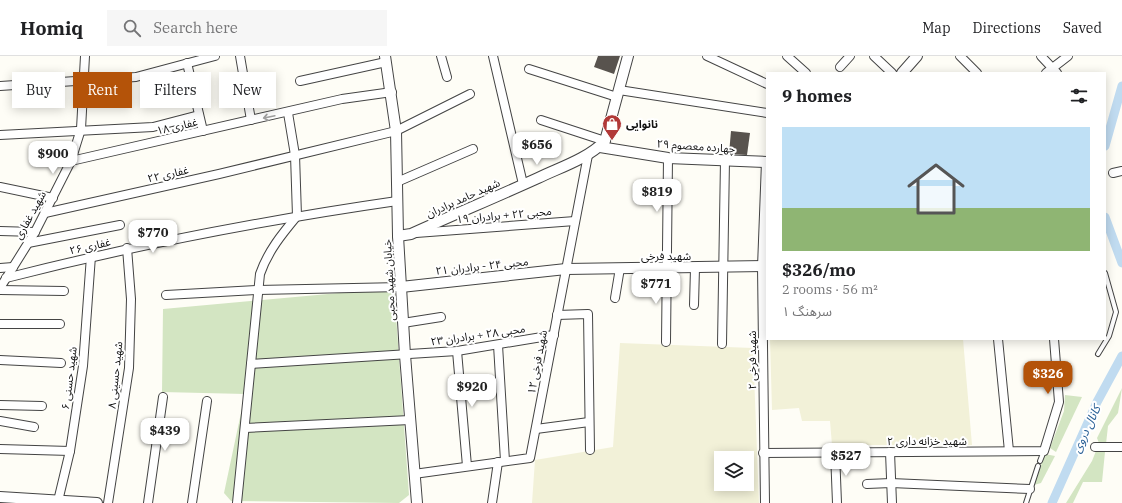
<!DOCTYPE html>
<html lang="en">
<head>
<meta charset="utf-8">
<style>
  :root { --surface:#fff; --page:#f6f6f6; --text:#202124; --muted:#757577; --line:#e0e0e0; --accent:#b45309 }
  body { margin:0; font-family:"IBM Plex Serif","Noto Sans Arabic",serif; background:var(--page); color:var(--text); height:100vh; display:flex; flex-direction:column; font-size:15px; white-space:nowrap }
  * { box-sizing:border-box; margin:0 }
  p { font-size:13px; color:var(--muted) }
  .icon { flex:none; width:22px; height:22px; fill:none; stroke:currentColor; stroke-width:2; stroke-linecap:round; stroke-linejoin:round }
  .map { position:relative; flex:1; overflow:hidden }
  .details { position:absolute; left:766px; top:16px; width:340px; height:268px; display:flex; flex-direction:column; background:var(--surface); border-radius:0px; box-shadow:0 2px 10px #0003 }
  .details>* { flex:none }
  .banner { position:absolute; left:12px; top:16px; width:380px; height:36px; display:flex; gap:8px }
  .buttons { position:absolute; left:714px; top:395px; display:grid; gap:8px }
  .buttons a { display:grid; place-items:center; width:40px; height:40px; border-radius:0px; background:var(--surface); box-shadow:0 2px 10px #0003; font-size:20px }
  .price { position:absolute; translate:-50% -34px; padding:0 9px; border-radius:8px; background:#fff; color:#222; font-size:13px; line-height:26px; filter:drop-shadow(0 1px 2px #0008) }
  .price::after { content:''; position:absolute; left:50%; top:24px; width:12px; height:9px; margin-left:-6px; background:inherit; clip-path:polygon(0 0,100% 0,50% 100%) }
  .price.active { background:var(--accent); color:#fff }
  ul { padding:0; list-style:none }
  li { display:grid; align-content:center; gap:8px; height:212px; padding:0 16px }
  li+li { border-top:1px solid var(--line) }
  li span { display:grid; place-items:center; height:124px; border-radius:0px; color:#555 }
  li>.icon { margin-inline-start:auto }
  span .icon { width:72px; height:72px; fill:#fffc; stroke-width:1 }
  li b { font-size:17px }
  h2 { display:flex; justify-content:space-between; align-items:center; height:48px; padding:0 16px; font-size:17px }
  .pill { padding:0 14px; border-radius:0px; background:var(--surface); box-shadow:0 2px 10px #0003; font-size:14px; line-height:36px }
  .pill.active { background:var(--accent); color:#fff }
  header { display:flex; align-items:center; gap:24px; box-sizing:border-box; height:56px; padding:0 20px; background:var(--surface); border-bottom:1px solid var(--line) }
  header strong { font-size:19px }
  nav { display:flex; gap:22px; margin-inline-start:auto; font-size:14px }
  .search { width:280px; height:36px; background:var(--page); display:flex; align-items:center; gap:10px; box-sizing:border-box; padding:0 14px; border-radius:0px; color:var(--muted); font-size:15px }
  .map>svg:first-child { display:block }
</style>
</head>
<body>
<header>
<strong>Homiq</strong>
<div class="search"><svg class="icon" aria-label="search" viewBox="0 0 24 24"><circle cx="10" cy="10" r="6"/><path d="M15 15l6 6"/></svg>Search here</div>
<nav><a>Map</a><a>Directions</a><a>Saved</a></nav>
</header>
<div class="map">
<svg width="1122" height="447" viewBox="0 0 1122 447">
  <rect width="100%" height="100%" fill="#fefdf6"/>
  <g fill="#f2f1d8" fill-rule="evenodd">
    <polygon points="770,283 963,283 972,389 832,389 830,365 802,365 799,352 772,354"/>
    <path d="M620,287L753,292L759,447H532L535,404L613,391ZM721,402H747V428H721Z"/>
  </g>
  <g fill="#d3e5c2">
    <polygon points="394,232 409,439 399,447 231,445 224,437 245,338 162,336 163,253"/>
    <polygon points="1122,332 1118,357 1108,370 1106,388 1099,387 1097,382"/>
    <polygon points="1065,339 1082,341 1056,396 1050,392 1064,355"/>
    <polygon points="1096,395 1105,396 1102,426 1083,426 1073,447 1066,447 1092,405"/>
    <polygon points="1045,398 1055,400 1041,427 1034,429"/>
  </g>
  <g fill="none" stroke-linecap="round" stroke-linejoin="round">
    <g stroke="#c0dbf0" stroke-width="9">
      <polyline points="1105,90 1122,30"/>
      <polyline points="1105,161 1122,207"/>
      <polyline points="1052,447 1097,346 1122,300"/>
    </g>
  </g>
  <g fill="#58534e">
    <polygon points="598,0 620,0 614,18 594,11"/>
    <polygon points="731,75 750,77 747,99 729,98"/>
  </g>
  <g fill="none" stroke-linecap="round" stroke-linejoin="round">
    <defs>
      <g id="service">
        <polyline points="1098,298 1109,280 1116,256 1105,217"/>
        <polyline points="1040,405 1044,395"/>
        <polyline points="1026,447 1038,410"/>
      </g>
      <g id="minor">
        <polyline points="240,0 251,64"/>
        <polyline points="441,0 447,21"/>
        <polyline points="493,0 523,128"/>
        <polyline points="707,0 767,28"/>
        <polyline points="787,0 806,17"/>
        <polyline points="874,0 892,17"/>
        <polyline points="960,0 977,17"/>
        <polyline points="1041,0 1057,17"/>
        <polyline points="187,7 203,75"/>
        <polyline points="840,11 850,0"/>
        <polyline points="529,13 617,41"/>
        <polyline points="1046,17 1068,0"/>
        <polyline points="300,25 386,6"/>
        <polyline points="0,30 136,21 215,0"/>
        <polyline points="619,34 767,57"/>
        <polyline points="541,64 605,85"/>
        <polyline points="0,79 153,71 199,59"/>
        <polyline points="71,105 342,43 392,36"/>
        <polyline points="1113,117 1122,115"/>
        <polyline points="397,126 473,93"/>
        <polyline points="0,131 53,142"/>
        <polyline points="45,157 219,118 396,75 470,38"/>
        <polyline points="0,175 35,176"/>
        <polyline points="416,177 575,165"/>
        <polyline points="28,187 120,169"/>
        <polyline points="0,212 13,211"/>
        <path d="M6,222C135,189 266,164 397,145"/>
        <polyline points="0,232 35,176 71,105 81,73 85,0"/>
        <polyline points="0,234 64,235"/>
        <polyline points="166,239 258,234 401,231"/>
        <polyline points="615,242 620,212"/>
        <polyline points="694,249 695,212"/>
        <polyline points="557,259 588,258 590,394"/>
        <polyline points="403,267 441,261"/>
        <polyline points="0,268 60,268"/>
        <polyline points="998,283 1009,395"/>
        <polyline points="666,286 668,102"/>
        <polyline points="722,288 725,104"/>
        <polyline points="498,289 505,405"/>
        <polyline points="457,295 467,410"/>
        <polyline points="0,304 61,307"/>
        <polyline points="251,308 457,295 554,279"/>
        <polyline points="0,349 42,350"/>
        <polyline points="0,365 34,371"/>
        <polyline points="245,372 410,364"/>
        <polyline points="536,373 589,366"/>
        <polyline points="1095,391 1122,391"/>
        <polyline points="0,393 70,395"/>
        <polyline points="835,396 837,447"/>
        <polyline points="890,396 892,447"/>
        <polyline points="763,397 1044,395 1059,346 1054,283"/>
        <polyline points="414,418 530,402 588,99"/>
        <polyline points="867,428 891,427 1030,433"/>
        <polyline points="58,445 70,395 83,310 91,200"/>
        <polyline points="108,447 129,312 131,243 127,192"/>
        <polyline points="148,447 163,341"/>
        <polyline points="192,447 207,345"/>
        <path d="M237,447L260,218C268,195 282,178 297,160L295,99L288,57"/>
        <polyline points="492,447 498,406"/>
        <polyline points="765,447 762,211 766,106"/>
      </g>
      <g id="tertiary">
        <polyline points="385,0 396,75 398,180 405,299 417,447"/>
        <polyline points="902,17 917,0"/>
        <polyline points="600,91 668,102 767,106"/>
        <path d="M398,180L411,178C453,159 496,141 538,122C561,111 587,103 605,85L628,0"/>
        <polyline points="401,231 566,213 767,210"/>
        <polyline points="0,441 97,447"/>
      </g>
    </defs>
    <use href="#service" stroke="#444" stroke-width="6"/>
    <use href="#minor" stroke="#444" stroke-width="10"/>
    <use href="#tertiary" stroke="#444" stroke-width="12"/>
    <use href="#service" stroke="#fff" stroke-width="4"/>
    <use href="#minor" stroke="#fff" stroke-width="8"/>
    <use href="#tertiary" stroke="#fff" stroke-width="10"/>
  </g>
  <defs><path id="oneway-shaft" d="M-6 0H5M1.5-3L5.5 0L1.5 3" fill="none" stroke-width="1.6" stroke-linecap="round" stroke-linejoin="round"/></defs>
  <use stroke="#a0a0a0" href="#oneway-shaft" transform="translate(269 61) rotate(168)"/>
  <defs>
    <symbol id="shop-pin" viewBox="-11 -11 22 30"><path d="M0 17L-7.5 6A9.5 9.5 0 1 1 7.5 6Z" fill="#b13938" stroke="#fff"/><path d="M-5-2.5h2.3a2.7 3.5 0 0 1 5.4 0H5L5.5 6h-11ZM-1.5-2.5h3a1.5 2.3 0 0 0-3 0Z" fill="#fff"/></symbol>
  </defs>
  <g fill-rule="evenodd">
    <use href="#shop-pin" x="601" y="57" width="22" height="30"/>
  </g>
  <g text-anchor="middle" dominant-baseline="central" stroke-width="4" stroke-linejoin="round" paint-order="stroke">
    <g font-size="11" font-weight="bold" fill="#111" stroke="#fff" text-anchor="start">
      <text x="626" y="68">نانوایی</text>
    </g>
    <g font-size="11" fill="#111" stroke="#fff">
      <text transform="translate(177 70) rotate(-13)">غفاری ۱۸</text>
      <text transform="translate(696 90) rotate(4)">چهارده معصوم ۲۹</text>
      <text transform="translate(168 118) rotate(-13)">غفاری ۲۲</text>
      <text transform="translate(463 142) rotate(-24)">شهید حامد برادران</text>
      <text transform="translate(30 159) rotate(-61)">شهید غفاری</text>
      <text transform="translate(504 159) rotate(-5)">محبی ۲۲ + برادران ۱۹</text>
      <text transform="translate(90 190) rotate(-13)">غفاری ۲۶</text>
      <text x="666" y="200">شهید فرخی</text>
      <text transform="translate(482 210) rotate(-6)">محبی ۲۴ - برادران ۲۱</text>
      <text transform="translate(389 224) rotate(-93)">خیابان شهید محبی</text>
      <text transform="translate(478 279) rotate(-8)">محبی ۲۸ + برادران ۲۳</text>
      <text transform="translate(752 304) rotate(-90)">شهید فرخی ۲</text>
      <text transform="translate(537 306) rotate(-79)">شهید فرخی ۱۲</text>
      <text transform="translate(115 319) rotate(-84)">شهید حسینی ۸</text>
      <text transform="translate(69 322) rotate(-83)">شهید حسنی ۶</text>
      <text x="927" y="385">شهید خزانه داری ۲</text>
    </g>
    <g font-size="12" font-style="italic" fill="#285f95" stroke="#fff">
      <text transform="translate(1086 373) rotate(-65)">کانال دروی</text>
    </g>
  </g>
</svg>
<div class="buttons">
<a><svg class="icon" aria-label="layers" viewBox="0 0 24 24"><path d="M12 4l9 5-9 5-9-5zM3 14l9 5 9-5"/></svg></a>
</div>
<b class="price" style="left:537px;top:110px">$656</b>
<b class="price" style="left:53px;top:119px">$900</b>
<b class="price" style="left:657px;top:157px">$819</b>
<b class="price" style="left:153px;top:198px">$770</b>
<b class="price" style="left:656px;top:249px">$771</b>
<b class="price active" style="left:1048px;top:339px">$326</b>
<b class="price" style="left:472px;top:352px">$920</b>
<b class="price" style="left:165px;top:396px">$439</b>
<b class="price" style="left:846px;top:421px">$527</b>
<div class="banner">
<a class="pill">Buy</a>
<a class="pill active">Rent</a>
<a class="pill">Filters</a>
<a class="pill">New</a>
</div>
<section class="details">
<h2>9 homes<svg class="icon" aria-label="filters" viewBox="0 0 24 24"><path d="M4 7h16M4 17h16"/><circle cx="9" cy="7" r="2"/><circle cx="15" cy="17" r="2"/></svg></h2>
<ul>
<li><span style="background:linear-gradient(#bfe0f5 65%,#8fb573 0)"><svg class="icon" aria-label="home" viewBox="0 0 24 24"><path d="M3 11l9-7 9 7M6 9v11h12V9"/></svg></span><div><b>$326/mo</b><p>2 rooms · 56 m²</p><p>سرهنگ ۱</p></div></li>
</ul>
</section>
</div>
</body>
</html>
